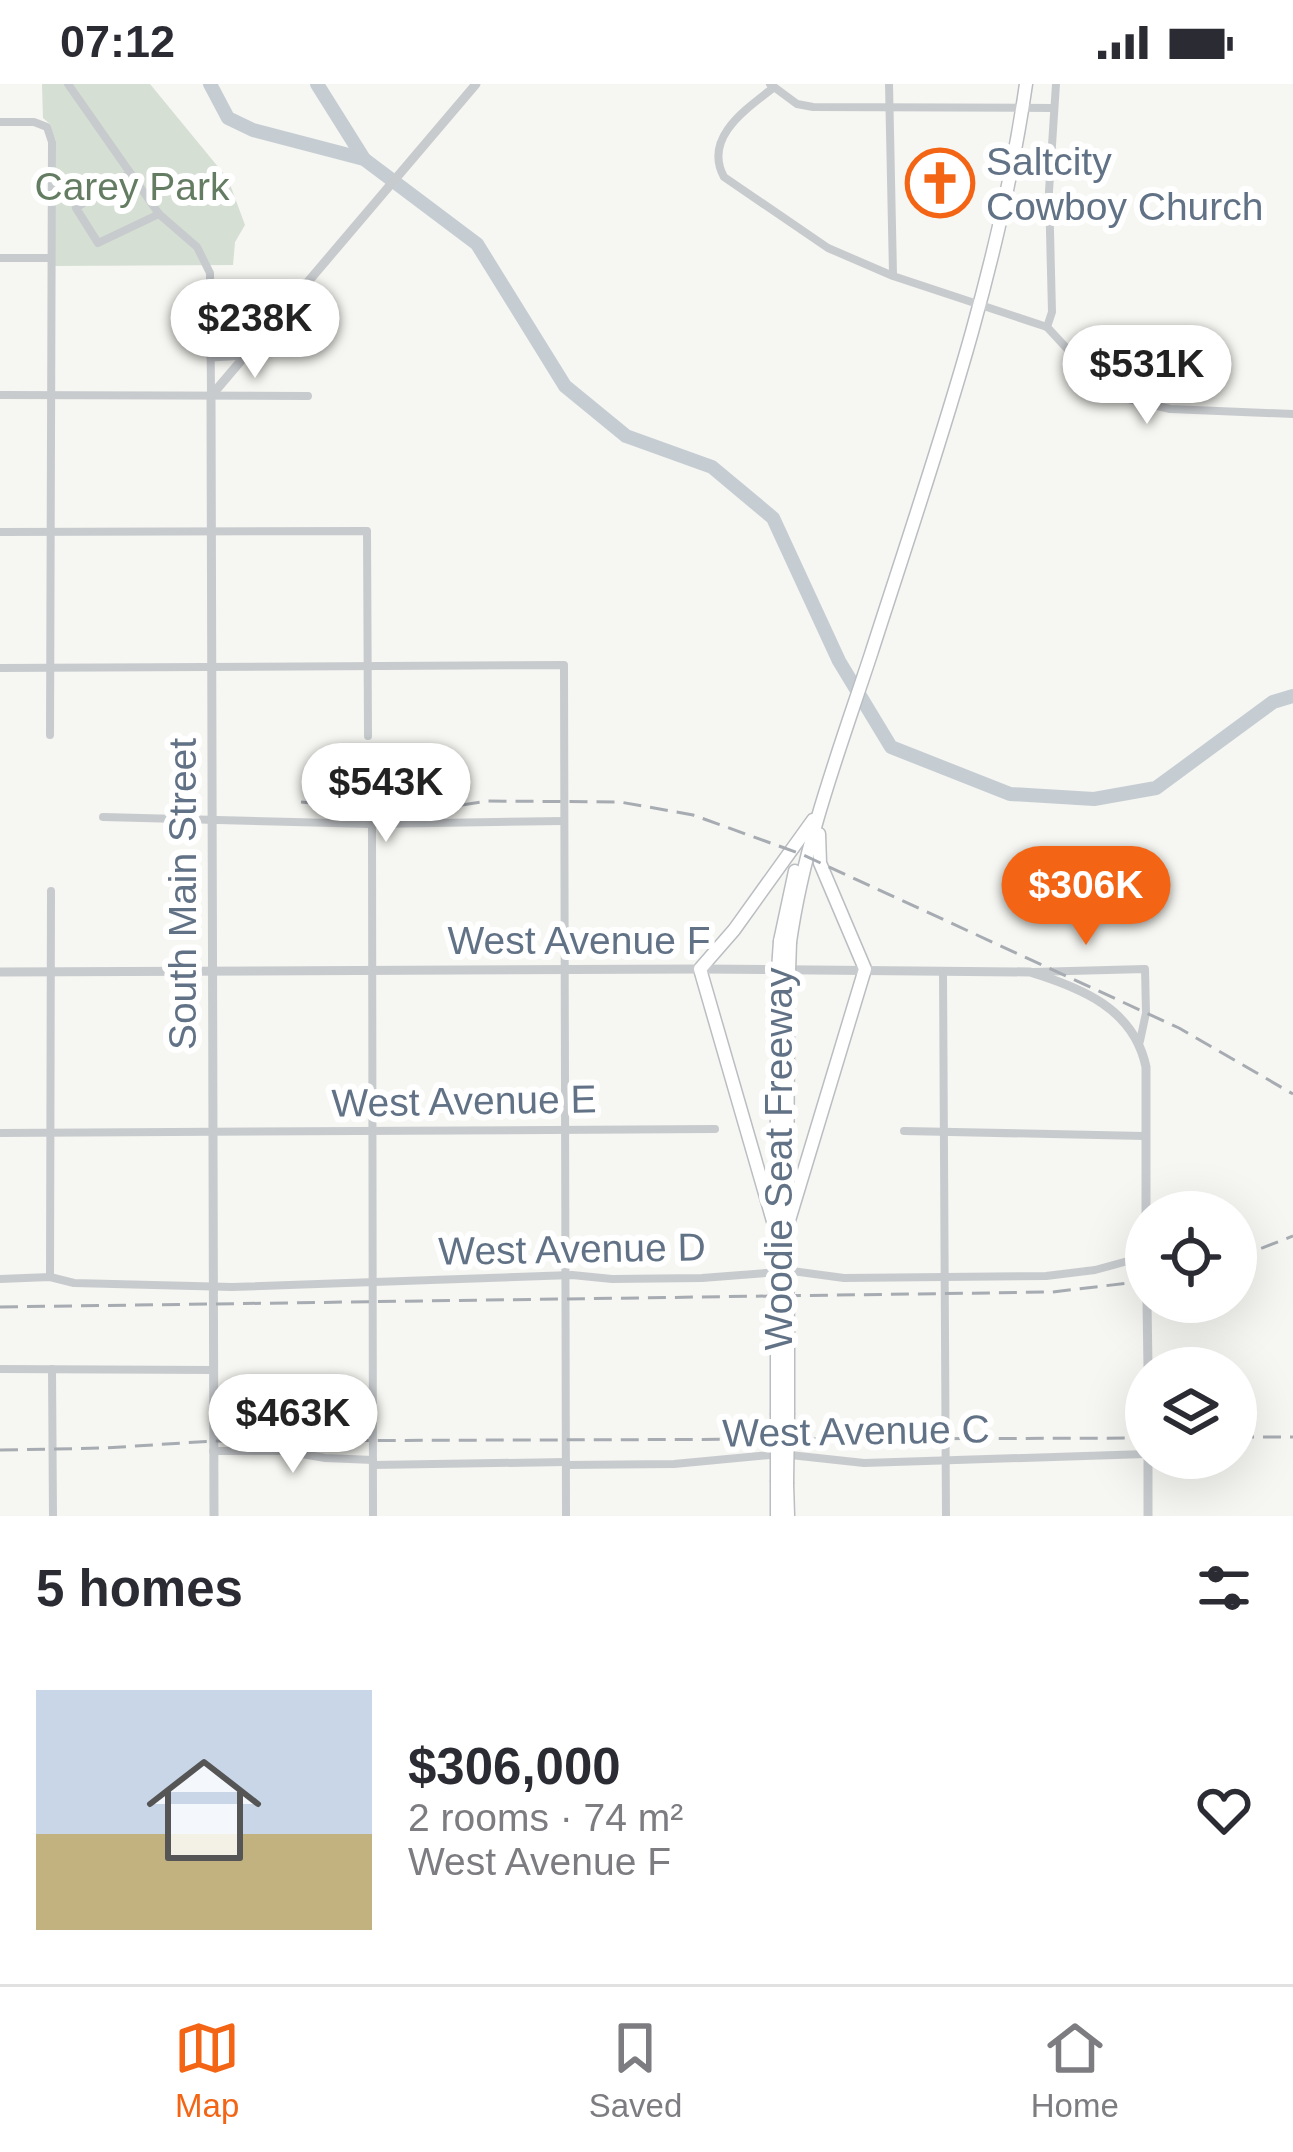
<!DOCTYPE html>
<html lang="en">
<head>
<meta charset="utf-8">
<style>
  :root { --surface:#fff; --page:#f2f2f3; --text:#2b2b33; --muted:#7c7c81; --line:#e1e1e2; --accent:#f36515 }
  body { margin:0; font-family:Arial,sans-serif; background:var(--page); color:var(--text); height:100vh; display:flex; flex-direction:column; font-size:45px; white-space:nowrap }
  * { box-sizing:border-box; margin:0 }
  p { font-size:39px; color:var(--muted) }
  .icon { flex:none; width:66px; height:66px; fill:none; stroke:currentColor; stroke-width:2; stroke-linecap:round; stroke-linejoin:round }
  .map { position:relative; height:1432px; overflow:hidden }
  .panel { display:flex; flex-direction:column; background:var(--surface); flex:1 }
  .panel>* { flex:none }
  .controls { position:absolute; left:1125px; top:1107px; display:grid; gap:24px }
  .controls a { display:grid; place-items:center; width:132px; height:132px; border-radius:50%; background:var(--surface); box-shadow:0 12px 48px #0002; font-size:60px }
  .price { position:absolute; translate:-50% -102px; padding:0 27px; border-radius:42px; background:#fff; color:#222; font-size:39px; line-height:78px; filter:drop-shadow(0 3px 6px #0008) }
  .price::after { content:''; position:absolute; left:50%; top:72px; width:36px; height:27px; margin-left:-18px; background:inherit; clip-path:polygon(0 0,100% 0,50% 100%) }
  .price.selected { background:var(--accent); color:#fff }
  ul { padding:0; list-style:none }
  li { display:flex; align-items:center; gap:36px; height:300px; padding:0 36px }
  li+li { border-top:3px solid var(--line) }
  li span { display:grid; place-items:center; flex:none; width:336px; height:240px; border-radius:0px; color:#555 }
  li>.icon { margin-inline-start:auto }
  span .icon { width:144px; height:144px; fill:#fffc; stroke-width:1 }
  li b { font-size:51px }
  h2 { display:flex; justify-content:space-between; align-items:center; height:144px; padding:0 36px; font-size:51px }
  .status { display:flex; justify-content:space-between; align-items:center; height:84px; padding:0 60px; background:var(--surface); direction:ltr }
  .status svg { height:33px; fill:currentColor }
  .menu { display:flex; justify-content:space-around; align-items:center; height:168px; border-top:3px solid var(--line); background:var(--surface); font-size:33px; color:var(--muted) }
  .menu a { display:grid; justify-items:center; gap:6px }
  .menu .selected { color:var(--accent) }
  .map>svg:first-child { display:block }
</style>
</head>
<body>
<div class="status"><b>07:12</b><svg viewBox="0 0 49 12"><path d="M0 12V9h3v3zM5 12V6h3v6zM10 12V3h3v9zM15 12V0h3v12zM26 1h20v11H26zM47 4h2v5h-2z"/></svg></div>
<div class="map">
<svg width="1293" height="1432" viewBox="0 0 1293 1432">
  <rect width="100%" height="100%" fill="#f6f6f2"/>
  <polygon fill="#d6dfd3" points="42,0 150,0 228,95 245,141 235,158 233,181 54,182 56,57 50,40 43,34"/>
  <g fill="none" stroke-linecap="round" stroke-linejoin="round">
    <g stroke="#c5cdd3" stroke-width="14">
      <polyline points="210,0 228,34 253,46 364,75 477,160 565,302 626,352 712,383 773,434 839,577 891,663 1010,710 1094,715 1156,704 1273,618 1293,612"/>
      <polyline points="317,0 364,75"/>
    </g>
    <defs>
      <g id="primary">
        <polyline points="780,857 795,787"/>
        <path d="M790,858C804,759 840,664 871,570C931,383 998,195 1026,0"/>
        <polyline points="776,915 778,1184"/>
        <polyline points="787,1143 865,885 820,779 819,750"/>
        <polyline points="777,1151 700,885 734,846 813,736"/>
        <polyline points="787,1163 788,916"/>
        <polyline points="777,1251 777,1329"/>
        <polyline points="788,1329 788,1251"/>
        <polyline points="777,1398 777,1432"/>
        <polyline points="787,1400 788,1432"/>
      </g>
    </defs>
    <use href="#primary" stroke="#babdc1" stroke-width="15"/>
    <g stroke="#c8cbce" stroke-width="8">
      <polyline points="68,0 159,130 197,163 210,189 211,310"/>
      <polyline points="770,0 797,20 813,23 1052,24"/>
      <polyline points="889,0 893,190"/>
      <path d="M773,4C745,26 703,54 724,93L828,164L893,192L1047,243L1085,284L1120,313L1170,325L1293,330"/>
      <polyline points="0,38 34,38 47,43 52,58 50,651"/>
      <polyline points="130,89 76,124 98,159 159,130"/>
      <polyline points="0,174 50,174"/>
      <polyline points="1047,243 1052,228 1049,107 1056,0"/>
      <polyline points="0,311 308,312"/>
      <polyline points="0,448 367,447 368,652"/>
      <polyline points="0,584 564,581 566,1432"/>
      <polyline points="103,733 372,740 563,737"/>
      <polyline points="372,740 373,1432"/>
      <polyline points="943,888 946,1432"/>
      <polyline points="1033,888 1145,885 1146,929 1140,957"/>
      <polyline points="904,1047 1144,1052"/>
      <polyline points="0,1049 715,1045"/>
      <polyline points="50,1193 51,807"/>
      <polyline points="0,1195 50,1193 74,1199 232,1203 572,1191 612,1195 702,1194 792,1187 844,1194 1046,1192 1095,1186 1146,1172"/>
      <polyline points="0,1285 213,1286"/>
      <polyline points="52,1285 53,1432"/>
      <polyline points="213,1367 285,1367 325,1374 373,1376"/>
      <polyline points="373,1381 566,1378"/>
      <polyline points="567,1381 674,1380 781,1370 864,1379 1146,1370"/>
    </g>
    <g stroke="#c8cbce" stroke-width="9">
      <polyline points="211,266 238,265 259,254"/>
      <polyline points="211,273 247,271"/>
      <path d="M0,888L700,885L1030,888C1082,904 1134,925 1146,983V1173"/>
      <polyline points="1147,1218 1148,1284"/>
      <polyline points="1148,1374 1148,1432"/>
      <polyline points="214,1432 211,312 476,0"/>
    </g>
    <use href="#primary" stroke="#fff" stroke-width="12"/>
    <g stroke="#a7acb2" stroke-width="3" stroke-dasharray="18 9" stroke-linecap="butt">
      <polyline points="301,718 411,729 488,717 620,718 693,731 801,770 1179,944 1293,1010"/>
      <polyline points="1236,1174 1293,1152"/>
      <polyline points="0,1223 1052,1208 1146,1197"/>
      <polyline points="1236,1353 1293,1353"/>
      <polyline points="0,1366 105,1364 213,1357 1146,1354"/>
    </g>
    <defs>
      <g id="primary-bridge">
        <polyline points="776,915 780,857"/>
        <polyline points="788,916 790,858"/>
        <polyline points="787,1163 788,1251"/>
        <polyline points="777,1251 778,1184"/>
        <polyline points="777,1398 777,1329"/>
        <polyline points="787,1400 788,1329"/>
      </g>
    </defs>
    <use href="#primary-bridge" stroke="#babdc1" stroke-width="15" stroke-linecap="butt"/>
    <use href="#primary-bridge" stroke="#fff" stroke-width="12"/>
  </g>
  <defs>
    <symbol id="church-ring" viewBox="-11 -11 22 22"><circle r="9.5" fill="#fff" stroke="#f36515" stroke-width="1.5"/><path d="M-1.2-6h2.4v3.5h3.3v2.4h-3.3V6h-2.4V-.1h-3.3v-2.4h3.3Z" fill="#f36515"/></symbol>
  </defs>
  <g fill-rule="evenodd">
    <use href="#church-ring" x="902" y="61" width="76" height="76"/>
  </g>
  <g text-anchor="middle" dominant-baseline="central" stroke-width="12" stroke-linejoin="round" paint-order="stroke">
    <g font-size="39" fill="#627286" stroke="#fff" text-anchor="start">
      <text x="986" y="77">Saltcity<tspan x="986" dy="45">Cowboy Church</tspan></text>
    </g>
    <g font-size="39" fill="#647d62" stroke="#fff">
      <text x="132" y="102">Carey Park</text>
    </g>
    <g font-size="39" fill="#627286" stroke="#fff">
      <text transform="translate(182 810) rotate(-90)">South Main Street</text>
      <text x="579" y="856">West Avenue F</text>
      <text transform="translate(464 1017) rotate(-1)">West Avenue E</text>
      <text transform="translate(778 1075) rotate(-90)">Woodie Seat Freeway</text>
      <text transform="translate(572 1165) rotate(-1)">West Avenue D</text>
      <text transform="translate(856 1347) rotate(-1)">West Avenue C</text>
    </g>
  </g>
</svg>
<div class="controls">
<a><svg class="icon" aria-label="locate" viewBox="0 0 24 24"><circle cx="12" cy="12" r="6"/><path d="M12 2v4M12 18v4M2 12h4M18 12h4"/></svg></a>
<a><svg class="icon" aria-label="layers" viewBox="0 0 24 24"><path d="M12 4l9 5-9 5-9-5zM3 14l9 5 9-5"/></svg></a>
</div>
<b class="price" style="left:255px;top:297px">$238K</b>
<b class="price" style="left:1147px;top:343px">$531K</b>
<b class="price" style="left:386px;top:761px">$543K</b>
<b class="price selected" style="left:1086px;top:864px">$306K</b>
<b class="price" style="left:293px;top:1392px">$463K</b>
</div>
<section class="panel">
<h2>5 homes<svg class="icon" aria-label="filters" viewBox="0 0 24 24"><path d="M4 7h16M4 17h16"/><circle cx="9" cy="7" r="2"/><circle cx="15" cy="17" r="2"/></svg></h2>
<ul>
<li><span style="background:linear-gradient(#c9d6e8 60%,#c2b280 0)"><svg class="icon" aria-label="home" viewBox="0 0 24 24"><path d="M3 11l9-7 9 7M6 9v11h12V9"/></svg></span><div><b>$306,000</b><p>2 rooms · 74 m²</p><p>West Avenue F</p></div><svg class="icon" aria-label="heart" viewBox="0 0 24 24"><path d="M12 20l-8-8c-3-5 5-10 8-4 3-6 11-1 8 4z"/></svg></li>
</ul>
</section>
<nav class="menu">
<a class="selected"><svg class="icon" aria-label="map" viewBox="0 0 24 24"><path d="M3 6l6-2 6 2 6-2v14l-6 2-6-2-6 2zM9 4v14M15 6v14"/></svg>Map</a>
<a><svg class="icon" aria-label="saved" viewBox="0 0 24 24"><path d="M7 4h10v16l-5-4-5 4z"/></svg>Saved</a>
<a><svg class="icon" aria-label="home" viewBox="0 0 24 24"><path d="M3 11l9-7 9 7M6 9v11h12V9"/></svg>Home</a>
</nav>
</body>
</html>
